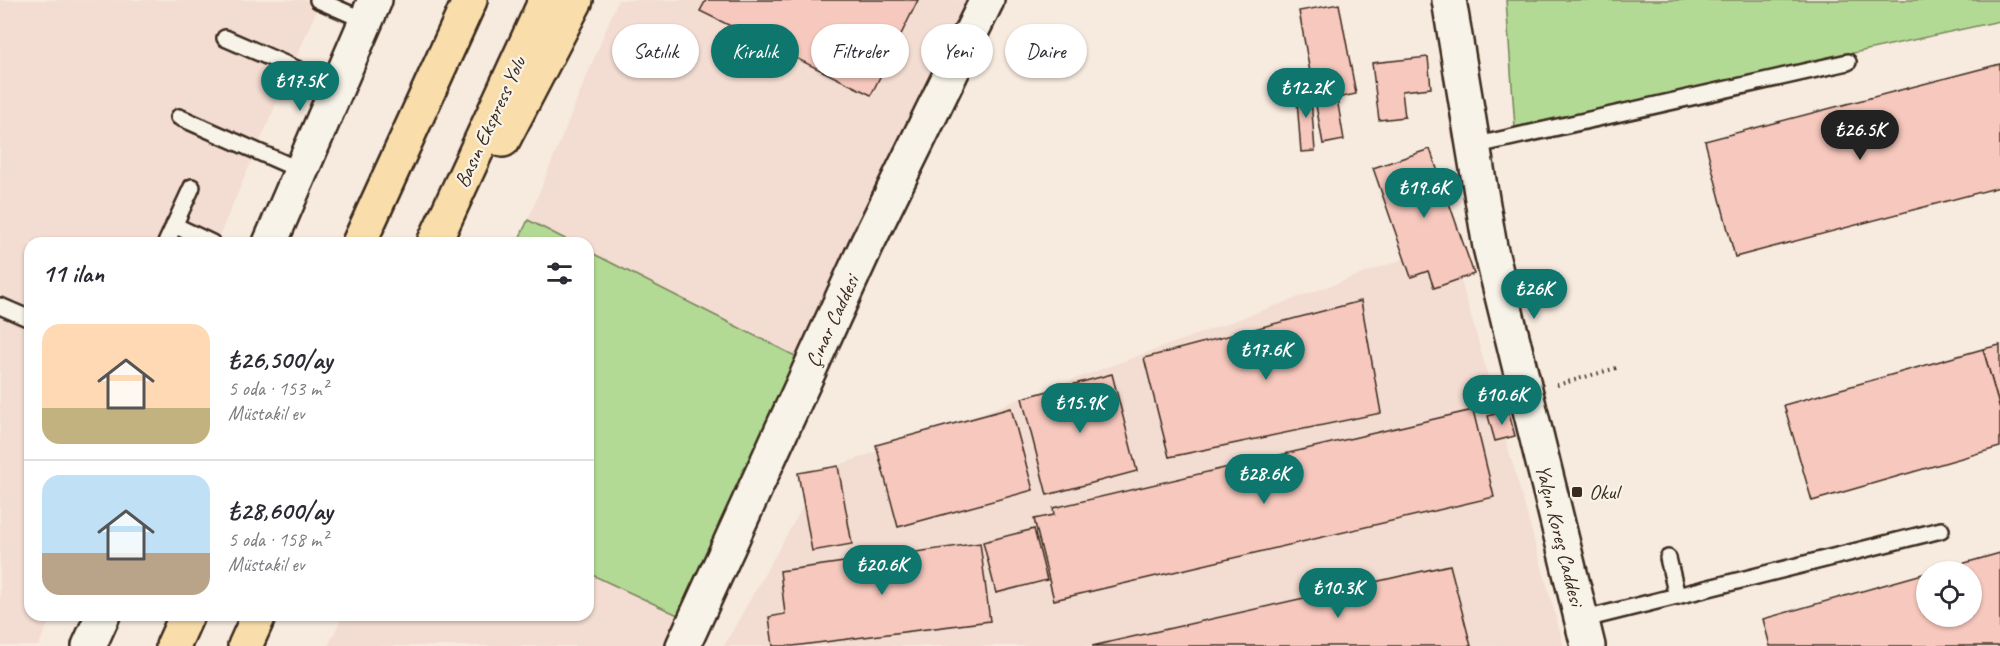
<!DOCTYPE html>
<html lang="tr">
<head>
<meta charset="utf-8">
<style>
  :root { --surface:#fff; --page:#f7f7f7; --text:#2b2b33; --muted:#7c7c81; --line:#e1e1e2; --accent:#0f766e }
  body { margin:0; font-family:Caveat,sans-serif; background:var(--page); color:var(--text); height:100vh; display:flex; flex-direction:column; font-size:22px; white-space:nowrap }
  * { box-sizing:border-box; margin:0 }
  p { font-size:20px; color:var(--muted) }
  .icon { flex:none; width:33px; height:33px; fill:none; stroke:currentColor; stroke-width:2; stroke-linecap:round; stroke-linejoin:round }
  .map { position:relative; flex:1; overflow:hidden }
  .sheet { position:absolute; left:24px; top:237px; width:570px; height:384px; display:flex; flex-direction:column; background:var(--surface); border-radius:18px; box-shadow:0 2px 4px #0004 }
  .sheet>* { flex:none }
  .guide { position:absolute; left:612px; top:24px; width:570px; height:54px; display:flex; gap:12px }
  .tools { position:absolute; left:1916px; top:561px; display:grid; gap:12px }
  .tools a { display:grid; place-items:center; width:66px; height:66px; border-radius:50%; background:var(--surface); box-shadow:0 2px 4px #0004; font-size:30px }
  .price { position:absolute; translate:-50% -51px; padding:0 14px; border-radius:21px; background:var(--accent); color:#fff; font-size:20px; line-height:39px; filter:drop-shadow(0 2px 3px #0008) }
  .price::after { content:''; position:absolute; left:50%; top:36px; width:18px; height:14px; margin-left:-9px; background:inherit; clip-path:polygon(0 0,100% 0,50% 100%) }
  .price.on { background:#222; color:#fff }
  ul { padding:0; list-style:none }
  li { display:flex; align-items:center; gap:18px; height:150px; padding:0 18px }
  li+li { border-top:2px solid var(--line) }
  li span { display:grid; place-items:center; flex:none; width:168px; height:120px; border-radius:18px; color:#555 }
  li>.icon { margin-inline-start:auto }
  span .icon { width:72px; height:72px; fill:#fffc; stroke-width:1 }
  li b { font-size:26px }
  h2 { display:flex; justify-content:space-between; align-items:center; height:72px; padding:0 18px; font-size:26px }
  .pill { padding:0 21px; border-radius:27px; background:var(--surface); box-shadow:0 2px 4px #0004; font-size:21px; line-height:54px }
  .pill.on { background:var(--accent); color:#fff }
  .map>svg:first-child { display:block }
</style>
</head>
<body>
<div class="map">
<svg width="2000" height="646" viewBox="0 0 2000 646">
  <rect width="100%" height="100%" fill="#f7eadf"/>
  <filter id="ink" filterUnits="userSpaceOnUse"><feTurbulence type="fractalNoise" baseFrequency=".0167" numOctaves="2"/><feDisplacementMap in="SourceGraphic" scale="12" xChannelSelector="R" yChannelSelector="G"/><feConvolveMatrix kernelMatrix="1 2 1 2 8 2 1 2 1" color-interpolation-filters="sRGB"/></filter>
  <g filter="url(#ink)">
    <g fill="#f3dcd1">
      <polygon points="0,0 321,0 216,243 30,243 30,615 52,615 38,646 0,646"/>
      <polygon points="618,0 970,0 797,357 588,251 588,243 573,243 528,220"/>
      <polygon points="1450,242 1564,646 724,646 823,471"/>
      <polygon points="588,573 682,617 668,646 328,646 343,615 588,615"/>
    </g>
    <g fill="#b3da95" stroke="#77825a" stroke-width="1.5">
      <polygon points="1506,0 2000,0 2000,21 1515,127"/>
      <polygon points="528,220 573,243 517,243"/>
      <polygon points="588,251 797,357 682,617 588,573"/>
    </g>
    <g fill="#f7c8bd" stroke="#3b2a1e" stroke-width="1.5">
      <polygon points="706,0 918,0 871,95 700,11"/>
      <polygon points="1339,4 1356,94 1337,98 1344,140 1323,144 1299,11"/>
      <polygon points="1428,57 1431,88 1402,91 1405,117 1379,120 1372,63"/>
      <polygon points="2000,64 2000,187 1735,257 1705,141"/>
      <polygon points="1310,86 1315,151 1301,152 1296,87"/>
      <polygon points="1430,149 1474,274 1434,288 1428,271 1411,277 1373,168"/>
      <polygon points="1361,301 1381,413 1169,457 1144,358"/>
      <polygon points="2000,345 2000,409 1983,349"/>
      <polygon points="1983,349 2000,409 2000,447 1812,501 1784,405"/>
      <polygon points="1112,374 1137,471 1047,495 1022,398"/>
      <polygon points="1011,408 1033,490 898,527 876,445"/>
      <polygon points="1473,410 1494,497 1054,600 1034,519 1054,515 1053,508"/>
      <polygon points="1508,410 1515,436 1495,441 1488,416"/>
      <polygon points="838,466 852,544 812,551 798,473"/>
      <polygon points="1034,529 1047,580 996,593 983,542"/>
      <polygon points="980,543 990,621 793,646 773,646 769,617 785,614 780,571"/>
      <polygon points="2000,553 2000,646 1770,646 1763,619 1926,573 1926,616 1971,616 1971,572 1933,572"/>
      <polygon points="1450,565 1471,646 1092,646"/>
    </g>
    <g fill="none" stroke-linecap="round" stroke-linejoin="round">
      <defs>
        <g id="service">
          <polyline points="318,0 366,21"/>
          <polyline points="225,38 338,87"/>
          <polyline points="179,117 302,171"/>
          <polyline points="1473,146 1848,62"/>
          <polyline points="174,225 212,243"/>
          <polyline points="166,243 192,187"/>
          <polyline points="0,306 30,319"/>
          <polyline points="1668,558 1677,596"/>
          <polyline points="1581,620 1941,530"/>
        </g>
        <polyline id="tertiary" points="1449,0 1490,247 1588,646"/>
        <g id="secondary">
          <polyline points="270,243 375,0"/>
          <polyline points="89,646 103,615"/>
          <polyline points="683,646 867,244 987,0"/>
        </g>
        <g id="motorway">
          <polyline points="503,140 576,0"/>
          <polyline points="359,243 470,0"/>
          <polyline points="434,243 546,0"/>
          <polyline points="173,646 187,615"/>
          <polyline points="245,646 259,615"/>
        </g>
      </defs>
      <use href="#service" stroke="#3b2a1e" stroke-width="20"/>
      <use href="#tertiary" stroke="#3b2a1e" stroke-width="38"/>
      <use href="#secondary" stroke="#3b2a1e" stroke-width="38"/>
      <use href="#motorway" stroke="#3b2a1e" stroke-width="38"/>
      <polyline stroke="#3b2a1e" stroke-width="4" stroke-dasharray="1.5 4.5" stroke-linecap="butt" points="1557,385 1620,367"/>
      <use href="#service" stroke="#f7f3e8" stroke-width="15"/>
      <use href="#tertiary" stroke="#f7f3e8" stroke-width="33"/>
      <use href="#secondary" stroke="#f7f3e8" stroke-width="33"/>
      <use href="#motorway" stroke="#f9deab" stroke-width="33"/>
    </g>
  </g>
  <rect fill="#3b2a1e" stroke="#f7f3e8" stroke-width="2" x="1571" y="486" width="12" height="12" rx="3"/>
  <g text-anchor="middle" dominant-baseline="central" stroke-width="4.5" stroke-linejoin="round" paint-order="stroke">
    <g font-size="21" fill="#3b2a1e" stroke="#f7f3e8">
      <text transform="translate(490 122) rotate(-65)">Basın Ekspress Yolu</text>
      <text transform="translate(832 321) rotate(-65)">Çınar Caddesi</text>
      <text transform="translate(1560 535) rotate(76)">Yalçın Koreş Caddesi</text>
    </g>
    <g font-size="21" fill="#3b2a1e" stroke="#f7f3e8" text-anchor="start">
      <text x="1589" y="492">Okul</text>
    </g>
  </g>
</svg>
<div class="tools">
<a><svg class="icon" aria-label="locate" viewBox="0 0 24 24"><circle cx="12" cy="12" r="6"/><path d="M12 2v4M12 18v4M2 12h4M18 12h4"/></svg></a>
</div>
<b class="price" style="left:300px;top:112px">₺17.5K</b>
<b class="price" style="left:1306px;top:119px">₺12.2K</b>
<b class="price on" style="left:1860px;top:161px">₺26.5K</b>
<b class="price" style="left:1424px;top:219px">₺19.6K</b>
<b class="price" style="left:1534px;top:320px">₺26K</b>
<b class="price" style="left:1266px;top:381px">₺17.6K</b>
<b class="price" style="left:1502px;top:426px">₺10.6K</b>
<b class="price" style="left:1080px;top:434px">₺15.9K</b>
<b class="price" style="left:1264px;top:505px">₺28.6K</b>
<b class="price" style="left:882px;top:596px">₺20.6K</b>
<b class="price" style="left:1338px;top:619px">₺10.3K</b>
<div class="guide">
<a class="pill">Satılık</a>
<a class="pill on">Kiralık</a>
<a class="pill">Filtreler</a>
<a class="pill">Yeni</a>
<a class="pill">Daire</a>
</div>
<section class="sheet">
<h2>11 ilan<svg class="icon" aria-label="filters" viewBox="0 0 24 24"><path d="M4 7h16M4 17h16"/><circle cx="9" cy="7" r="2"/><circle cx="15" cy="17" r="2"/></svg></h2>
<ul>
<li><span style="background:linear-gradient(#ffd9b3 70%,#c2b280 0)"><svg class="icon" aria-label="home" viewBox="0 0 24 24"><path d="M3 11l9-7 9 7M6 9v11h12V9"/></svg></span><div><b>₺26,500/ay</b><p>5 oda · 153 m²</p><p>Müstakil ev</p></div></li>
<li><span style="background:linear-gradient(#bfe0f5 65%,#b9a48a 0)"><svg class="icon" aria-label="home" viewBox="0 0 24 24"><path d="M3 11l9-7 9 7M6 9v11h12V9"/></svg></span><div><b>₺28,600/ay</b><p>5 oda · 158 m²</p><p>Müstakil ev</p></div></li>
</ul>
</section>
</div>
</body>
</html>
